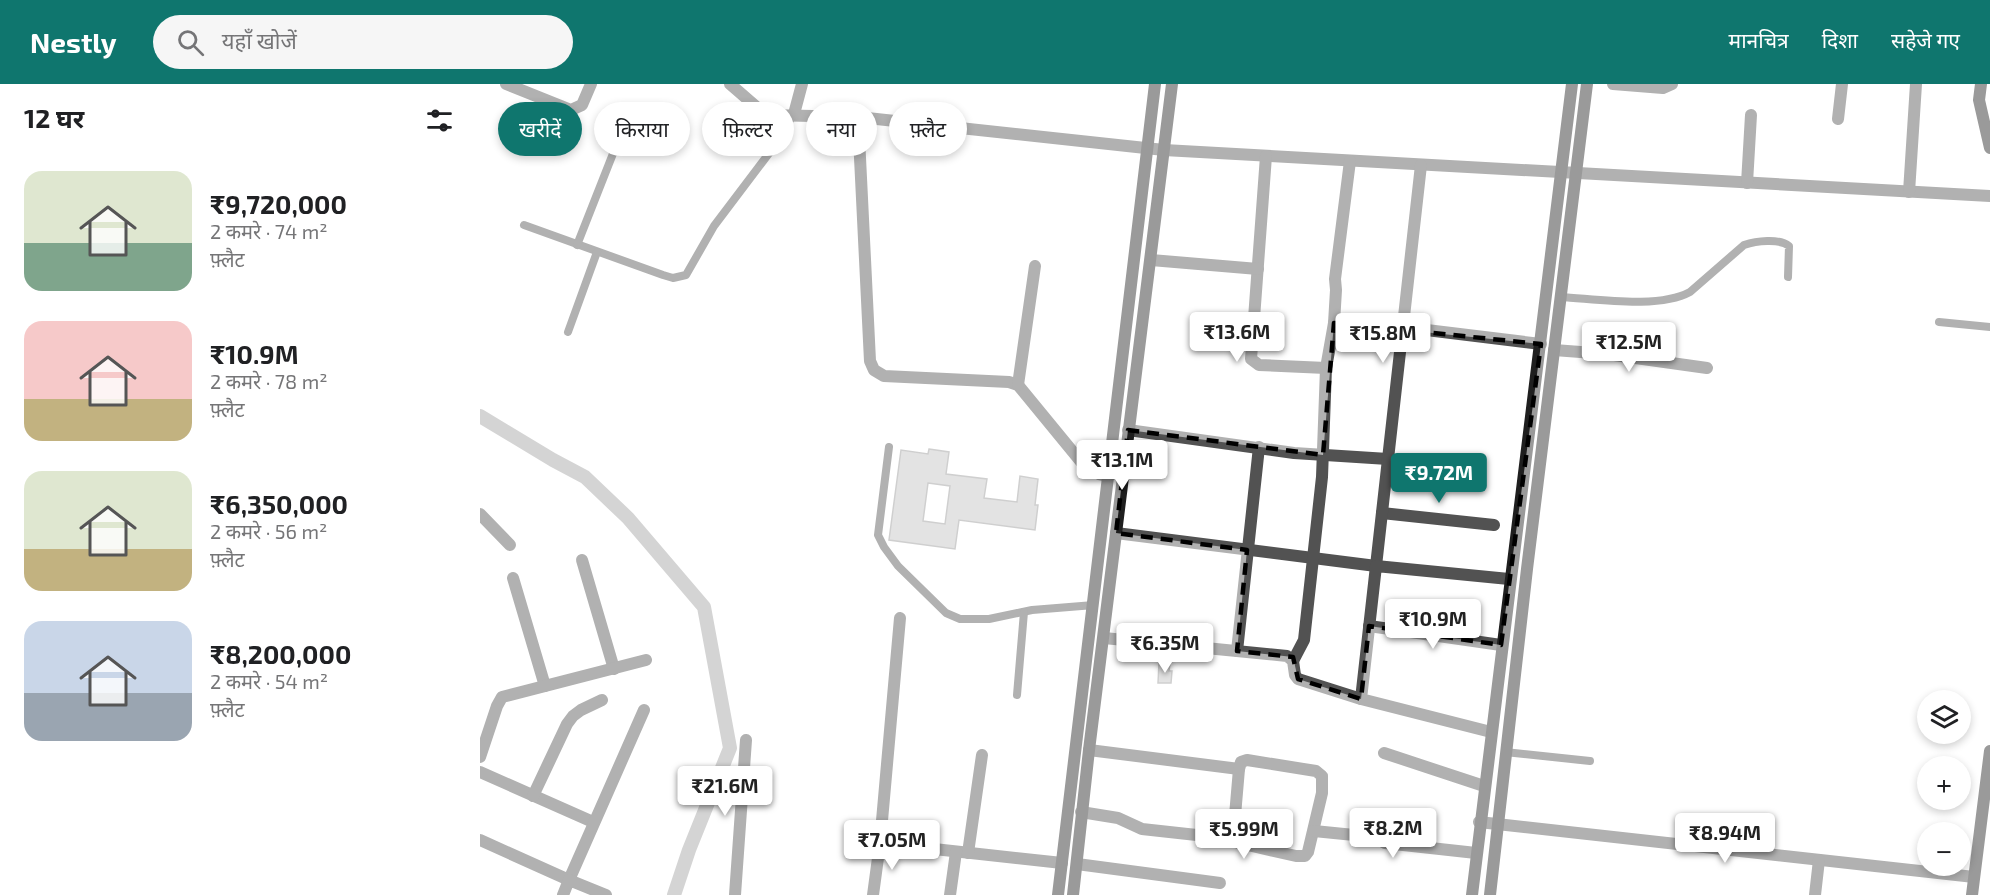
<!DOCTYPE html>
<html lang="hi">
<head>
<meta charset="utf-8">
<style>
  :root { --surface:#fff; --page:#f6f6f6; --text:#202124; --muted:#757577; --accent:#0f766e }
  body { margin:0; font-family:"Exo 2","Noto Sans Devanagari",sans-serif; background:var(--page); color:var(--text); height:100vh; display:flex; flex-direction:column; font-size:22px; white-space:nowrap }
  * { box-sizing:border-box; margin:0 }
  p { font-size:20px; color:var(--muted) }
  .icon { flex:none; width:33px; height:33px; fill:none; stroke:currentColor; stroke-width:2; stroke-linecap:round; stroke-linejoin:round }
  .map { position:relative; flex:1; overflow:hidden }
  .sheet { display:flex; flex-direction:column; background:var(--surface); width:480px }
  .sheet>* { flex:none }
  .hud { position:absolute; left:18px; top:18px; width:570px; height:54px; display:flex; gap:12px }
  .tools { position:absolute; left:1437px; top:606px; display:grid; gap:12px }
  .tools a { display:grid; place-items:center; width:54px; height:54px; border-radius:50%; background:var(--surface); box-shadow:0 3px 9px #0003; font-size:30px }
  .price { position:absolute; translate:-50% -51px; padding:0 14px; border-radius:6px; background:#fff; color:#222; font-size:20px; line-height:39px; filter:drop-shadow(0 2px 3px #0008) }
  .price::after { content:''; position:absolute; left:50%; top:36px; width:18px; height:14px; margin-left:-9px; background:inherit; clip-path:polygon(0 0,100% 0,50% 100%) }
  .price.selected { background:var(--accent); color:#fff }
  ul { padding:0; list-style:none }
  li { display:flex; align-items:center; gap:18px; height:150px; padding:0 24px }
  li span { display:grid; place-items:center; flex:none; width:168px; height:120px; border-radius:18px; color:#555 }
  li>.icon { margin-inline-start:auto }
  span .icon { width:72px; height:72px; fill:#fffc; stroke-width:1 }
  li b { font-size:26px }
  h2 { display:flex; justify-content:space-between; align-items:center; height:72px; padding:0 24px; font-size:26px }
  .tag { padding:0 21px; border-radius:27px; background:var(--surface); box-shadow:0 3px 9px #0003; font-size:21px; line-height:54px }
  .tag.selected { background:var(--accent); color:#fff }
  header { display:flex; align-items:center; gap:36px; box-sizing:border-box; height:84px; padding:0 30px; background:var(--accent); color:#fff }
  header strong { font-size:28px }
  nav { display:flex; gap:33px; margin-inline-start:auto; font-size:21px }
  .search { width:420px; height:54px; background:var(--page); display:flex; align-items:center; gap:15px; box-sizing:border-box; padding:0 21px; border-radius:33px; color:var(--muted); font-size:22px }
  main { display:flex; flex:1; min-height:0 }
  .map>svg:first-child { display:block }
</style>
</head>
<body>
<header>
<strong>Nestly</strong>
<div class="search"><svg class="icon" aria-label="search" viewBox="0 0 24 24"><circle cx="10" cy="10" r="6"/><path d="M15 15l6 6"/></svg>यहाँ खोजें</div>
<nav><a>मानचित्र</a><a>दिशा</a><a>सहेजे गए</a></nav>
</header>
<main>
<section class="sheet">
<h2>12 घर<svg class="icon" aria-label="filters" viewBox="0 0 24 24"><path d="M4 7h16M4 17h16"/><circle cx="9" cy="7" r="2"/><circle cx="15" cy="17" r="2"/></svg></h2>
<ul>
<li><span style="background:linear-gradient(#dfe7d0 60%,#7fa58c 0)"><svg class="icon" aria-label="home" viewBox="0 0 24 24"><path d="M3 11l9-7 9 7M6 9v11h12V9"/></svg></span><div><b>₹9,720,000</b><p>2 कमरे · 74 m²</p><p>फ़्लैट</p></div></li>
<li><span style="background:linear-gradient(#f6c9c9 65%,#c2b280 0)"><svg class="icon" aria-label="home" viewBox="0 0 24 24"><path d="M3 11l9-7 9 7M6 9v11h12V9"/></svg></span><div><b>₹10.9M</b><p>2 कमरे · 78 m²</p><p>फ़्लैट</p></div></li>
<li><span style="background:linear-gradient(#dfe7d0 65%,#c2b280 0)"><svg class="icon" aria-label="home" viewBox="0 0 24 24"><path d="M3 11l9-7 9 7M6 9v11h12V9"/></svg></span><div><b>₹6,350,000</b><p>2 कमरे · 56 m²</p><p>फ़्लैट</p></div></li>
<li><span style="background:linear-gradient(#c9d6e8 60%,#9aa5b1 0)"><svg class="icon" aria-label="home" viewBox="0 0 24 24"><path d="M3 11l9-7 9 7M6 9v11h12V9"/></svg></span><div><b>₹8,200,000</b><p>2 कमरे · 54 m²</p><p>फ़्लैट</p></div></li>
</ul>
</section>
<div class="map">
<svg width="1510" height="811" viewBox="0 0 1510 811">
  <rect width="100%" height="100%" fill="#fff"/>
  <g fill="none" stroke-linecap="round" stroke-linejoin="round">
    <polyline stroke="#a0a0a0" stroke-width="14" points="0,332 73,376 105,393 148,434 224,523 250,664 209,766 194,811"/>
  </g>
  <g fill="#c2c2c2" stroke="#969696" stroke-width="1.5" fill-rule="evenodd">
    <path d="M449,365L469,368L466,390L507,395L504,414L537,418L540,392L558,395L555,421H558L555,446L479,436L475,465L409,456L421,366L448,370ZM448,399L470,402L465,440L443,437Z"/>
    <polygon points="679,579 690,580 689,587 692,587 691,599 678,599"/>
  </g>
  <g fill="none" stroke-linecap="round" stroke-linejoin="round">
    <g stroke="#525252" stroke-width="8">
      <polyline points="44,141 183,191 193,194 206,191 234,142 296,60 313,31"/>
      <polyline points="97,161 136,62"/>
      <path d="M1081,213C1117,215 1179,225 1210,208L1264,161C1276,157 1299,154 1309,162L1308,193"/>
      <polyline points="1459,238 1510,243"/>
      <polyline points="88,248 117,168"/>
      <polyline points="409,363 398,451 404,463 418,482 466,529 480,535 509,535 552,526 614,521"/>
      <polyline points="537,611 544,528"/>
      <polyline points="1025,668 1110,677"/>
    </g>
    <g stroke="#525252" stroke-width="12">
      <polyline points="26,0 91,26 102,21 111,0"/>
      <polyline points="250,0 280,26 287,31 378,33 684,66 1510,112"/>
      <polyline points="1133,0 1183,4 1192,0"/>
      <polyline points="314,30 322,0"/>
      <polyline points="378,33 390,277 394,286 404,292 529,298 538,301 602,379 619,390 629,392"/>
      <polyline points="1358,35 1362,0"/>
      <polyline points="786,72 771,275 779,281 846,284"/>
      <polyline points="870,77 855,195 856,206 854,239 922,243 1061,260"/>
      <polyline points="1267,99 1271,31"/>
      <polyline points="1429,108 1436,0"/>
      <polyline points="671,176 778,185"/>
      <polyline points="1074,266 1127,270 1227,284"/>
      <polyline points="538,301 555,182"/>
      <polyline points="648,346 814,369 908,375"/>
      <polyline points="902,429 1014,441"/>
      <polyline points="0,430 30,461"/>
      <polyline points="636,449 896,482 941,81"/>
      <polyline points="102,476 134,585"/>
      <polyline points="33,494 65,602"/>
      <polyline points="420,534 400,759 582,779"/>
      <polyline points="889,542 1021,561"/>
      <polyline points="624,554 807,572 813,577 815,591 818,595 881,615"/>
      <polyline points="757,567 779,363"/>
      <polyline points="813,577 824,556 842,393 846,284 854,239"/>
      <polyline points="1011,648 881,615 896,482 1029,495"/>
      <polyline points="609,666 759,685"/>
      <polyline points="904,669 1004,702"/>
      <polyline points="0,673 17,622 22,613 166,576"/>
      <polygon points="767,676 836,687 842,692 842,709 828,768 825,772 816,772 755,758 753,755 759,685 761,678"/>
      <polyline points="0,688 113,738"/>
      <polyline points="53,712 87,640 93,632 101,626 122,616"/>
      <polyline points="601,728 638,734 662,745 753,755"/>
      <polyline points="999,738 1494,793"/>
      <polyline points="834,747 894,753 905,759 996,769"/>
      <polyline points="0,756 89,796 164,626"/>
      <polyline points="488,769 502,671"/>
      <polyline points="597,780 740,799"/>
      <polyline points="83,811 89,796 126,811"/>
      <polyline points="255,811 266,656"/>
      <polyline points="393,811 400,759"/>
      <polyline points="470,811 476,768"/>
      <polyline points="1335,811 1339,776"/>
    </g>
    <g stroke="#1f1f1f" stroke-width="12">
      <polyline points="1501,0 1499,16 1510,64"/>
      <polyline points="578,811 675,0"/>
      <polyline points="593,811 609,666 692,0"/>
      <polyline points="992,811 1092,0"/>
      <polyline points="1010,811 1047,485 1107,0"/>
      <polyline points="1492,811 1510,667"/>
    </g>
  </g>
  <path d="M0 0H1510V811H0ZM854,239L1061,260L1021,561L889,542L881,615L818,595L813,573L757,567L767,466L636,449L648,346L843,371Z" fill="#fff" fill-opacity=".55" fill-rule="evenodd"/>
  <path fill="none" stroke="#000" stroke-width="4.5" stroke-dasharray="12 8" stroke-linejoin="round" d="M854,239L1061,260L1021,561L889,542L881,615L818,595L813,573L757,567L767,466L636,449L648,346L843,371Z"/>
</svg>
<div class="tools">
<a><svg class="icon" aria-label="layers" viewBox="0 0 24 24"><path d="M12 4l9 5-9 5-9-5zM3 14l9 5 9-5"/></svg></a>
<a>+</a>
<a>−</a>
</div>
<b class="price" style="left:757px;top:279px">₹13.6M</b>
<b class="price" style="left:903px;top:280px">₹15.8M</b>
<b class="price" style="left:1149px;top:289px">₹12.5M</b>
<b class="price" style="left:642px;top:407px">₹13.1M</b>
<b class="price selected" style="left:959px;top:420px">₹9.72M</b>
<b class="price" style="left:953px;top:566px">₹10.9M</b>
<b class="price" style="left:685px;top:590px">₹6.35M</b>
<b class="price" style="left:245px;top:733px">₹21.6M</b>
<b class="price" style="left:913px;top:775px">₹8.2M</b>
<b class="price" style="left:764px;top:776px">₹5.99M</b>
<b class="price" style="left:1245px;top:780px">₹8.94M</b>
<b class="price" style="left:412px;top:787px">₹7.05M</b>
<div class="hud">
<a class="tag selected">खरीदें</a>
<a class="tag">किराया</a>
<a class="tag">फ़िल्टर</a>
<a class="tag">नया</a>
<a class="tag">फ़्लैट</a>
</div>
</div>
</main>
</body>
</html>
